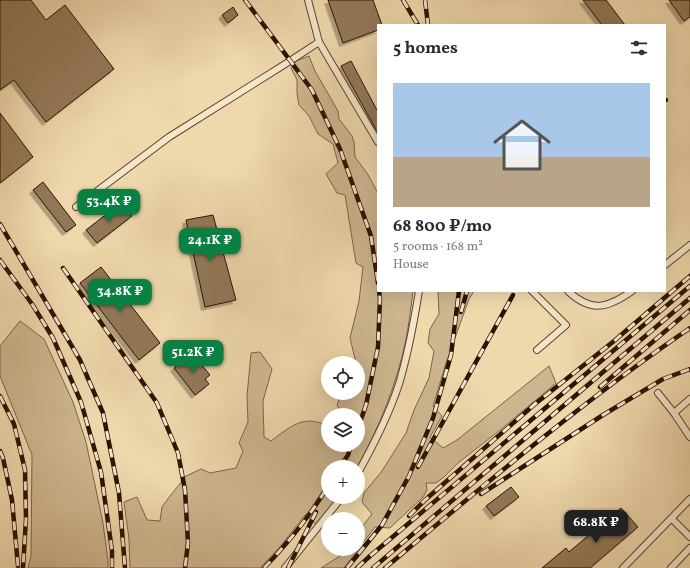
<!DOCTYPE html>
<html lang="en">
<head>
<meta charset="utf-8">
<style>
  :root { --surface:#fff; --page:#f2f2f3; --text:#2b2b33; --muted:#7c7c81; --accent:#0b8043 }
  body { margin:0; font-family:Vollkorn,serif; background:var(--page); color:var(--text); height:100vh; display:flex; flex-direction:column; font-size:15px; white-space:nowrap }
  * { box-sizing:border-box; margin:0 }
  p { font-size:13px; color:var(--muted) }
  .icon { flex:none; width:22px; height:22px; fill:none; stroke:currentColor; stroke-width:2; stroke-linecap:round; stroke-linejoin:round }
  .map { position:relative; flex:1; overflow:hidden }
  .side { position:absolute; left:377px; top:24px; width:289px; height:268px; display:flex; flex-direction:column; background:var(--surface); border-radius:0px; box-shadow:0 4px 16px #0002 }
  .side>* { flex:none }
  .fabs { position:absolute; left:321px; top:356px; display:grid; gap:8px }
  .fabs a { display:grid; place-items:center; width:44px; height:44px; border-radius:50%; background:var(--surface); box-shadow:0 4px 16px #0002; font-size:20px }
  .price { position:absolute; translate:-50% -34px; padding:0 9px; border-radius:8px; background:var(--accent); color:#fff; font-size:13px; line-height:26px; filter:drop-shadow(0 1px 2px #0008) }
  .price::after { content:''; position:absolute; left:50%; top:24px; width:12px; height:9px; margin-left:-6px; background:inherit; clip-path:polygon(0 0,100% 0,50% 100%) }
  .price.selected { background:#222; color:#fff }
  ul { padding:0; list-style:none }
  li { display:grid; align-content:center; gap:8px; height:212px; padding:0 16px }
  li span { display:grid; place-items:center; height:124px; border-radius:0px; color:#555 }
  li>.icon { margin-inline-start:auto }
  span .icon { width:72px; height:72px; fill:#fffc; stroke-width:1 }
  li b { font-size:17px }
  h2 { display:flex; justify-content:space-between; align-items:center; height:48px; padding:0 16px; font-size:17px }
  .map>svg:first-child { display:block }
</style>
</head>
<body>
<div class="map">
<svg width="690" height="568" viewBox="0 0 690 568">
  <defs>
    <filter id="shadow"><feDropShadow dx="-3.5" dy="3.5" stdDeviation="0" flood-color="#0004"/></filter>
  </defs>
  <rect width="100%" height="100%" fill="#eed8ac"/>
  <filter id="stains"><feTurbulence type="fractalNoise" baseFrequency=".005" numOctaves="4"/><feColorMatrix values="0 0 0 0 .2 0 0 0 0 .09 0 0 0 0 .02 0 0 0 .5 -.17"/></filter>
  <radialGradient id="worn" r=".72"><stop offset=".6" stop-color="#630" stop-opacity="0"/><stop offset="1" stop-color="#630" stop-opacity=".3"/></radialGradient>
  <g fill="#cdb68f" stroke="#7e6448">
    <path d="M309,56L315,71L338,111L339,119L352,136L354,142L355,157L367,173L378,193V291H413C411,307 409,323 406,339C397,384 379,428 357,467H328V497H338L320,521L316,524L305,515L280,547L260,568H130L129,539L124,502L137,497L147,520L160,521L162,507L170,496L186,476L201,469L210,473L236,468L243,451L239,443L248,422L247,396L251,353L260,352L272,369L263,401L264,437L271,441C291,426 304,414 328,426V445H358V415H346L337,406L341,393H358V363H356L350,338L359,301L363,267L356,263L345,195L337,193L326,174L338,163L333,144L318,134L309,116L299,105L297,93V80L291,68L296,61Z"/>
    <polygon points="438,291 474,291 469,299 446,363 433,406 442,416 430,437 443,448 457,440 549,366 556,383 500,430 458,463 444,477 436,483 426,483 427,490 423,497 390,528 375,527 344,568 321,568 340,556 345,549 358,549 358,532 372,514 362,502 364,493 382,471 406,433 414,410 429,378 434,351 428,343 430,329 439,314"/>
    <polygon points="20,321 44,339 73,402 86,442 103,523 108,561 108,568 28,568 31,556 32,455 0,376 0,346"/>
  </g>
  <g fill="#927859" stroke="#2e1100" filter="url(#shadow)">
    <polygon points="0,0 31,0 46,20 65,5 114,69 46,122 14,80 0,90"/>
    <polygon points="328,0 373,0 382,25 378,25 378,30 343,43"/>
    <polygon points="583,0 606,0 625,25 602,25"/>
    <polygon points="669,0 690,0 690,17 684,21"/>
    <polygon points="233,7 238,15 228,23 222,15"/>
    <polygon points="351,61 378,112 378,133 341,66"/>
    <polygon points="0,113 33,157 0,183"/>
    <polygon points="43,182 76,225 66,232 33,190"/>
    <polygon points="121,203 132,216 97,243 86,230"/>
    <polygon points="213,215 236,300 205,307 186,220"/>
    <polygon points="101,267 160,343 139,360 80,283"/>
    <polygon points="192,353 210,375 205,379 209,384 195,395 174,368"/>
    <polygon points="511,487 519,497 494,516 486,506"/>
    <polygon points="621,508 638,527 590,568 542,568 566,548 569,552"/>
  </g>
  <g fill="none" stroke-linecap="round" stroke-linejoin="round">
    <defs>
      <g id="lane">
        <polyline points="308,0 319,42 378,142"/>
        <polyline points="76,207 169,137 290,61 319,42"/>
        <polyline points="665,265 690,245"/>
        <polyline points="532,291 566,325 537,350"/>
        <path d="M568,291C591,313 608,308 632,291"/>
        <polyline points="658,393 674,413 690,437"/>
        <polyline points="674,413 690,399"/>
        <path d="M358,473C374,444 389,415 399,384C408,354 414,322 419,291"/>
        <polyline points="672,519 690,537"/>
        <polyline points="285,568 342,497"/>
        <polyline points="623,568 690,499"/>
        <polyline points="671,568 690,548"/>
      </g>
    </defs>
    <use href="#lane" stroke="#5e432b" stroke-width="8"/>
    <use href="#lane" stroke="#f4e6c9" stroke-width="6"/>
    <defs>
      <g id="rail">
        <polyline points="245,0 312,90 340,149 371,236 378,283"/>
        <polyline points="403,0 418,25"/>
        <polyline points="425,0 428,25"/>
        <polyline points="665,100 666,100"/>
        <polyline points="0,224 80,360 103,413 119,493 125,568"/>
        <polyline points="0,260 32,304 53,338 81,402 101,472 112,551 112,568"/>
        <polyline points="63,268 157,403 178,453 185,490 188,543 185,568"/>
        <polyline points="461,312 467,291"/>
        <polyline points="600,387 690,310"/>
        <polyline points="0,396 14,424 25,470 26,519 23,568"/>
        <polyline points="358,428 366,405 378,347 380,298 379,291"/>
        <polyline points="0,451 3,458 12,500 18,566"/>
        <polyline points="340,467 348,455 351,445"/>
        <polyline points="418,467 513,295"/>
        <polyline points="481,494 603,415 663,379 690,369"/>
        <polyline points="409,516 425,500 535,404 614,341 690,276"/>
        <path d="M264,568C288,543 310,516 328,486"/>
        <polyline points="288,568 316,512"/>
        <polyline points="347,568 382,525 409,476 433,418 451,355 459,291"/>
        <polyline points="357,568 370,556 690,286"/>
        <polyline points="373,568 690,298"/>
        <path d="M385,568C484,485 583,401 690,328"/>
      </g>
    </defs>
    <use href="#rail" stroke="#2e1100" stroke-width="4.5"/>
    <use href="#rail" stroke="#f4e6c9" stroke-width="3" stroke-dasharray="9" stroke-linecap="butt"/>
  </g>
  <rect width="100%" height="100%" filter="url(#stains)"/>
  <rect width="100%" height="100%" fill="url(#worn)"/>
</svg>
<div class="fabs">
<a><svg class="icon" aria-label="locate" viewBox="0 0 24 24"><circle cx="12" cy="12" r="6"/><path d="M12 2v4M12 18v4M2 12h4M18 12h4"/></svg></a>
<a><svg class="icon" aria-label="layers" viewBox="0 0 24 24"><path d="M12 4l9 5-9 5-9-5zM3 14l9 5 9-5"/></svg></a>
<a>+</a>
<a>−</a>
</div>
<b class="price" style="left:109px;top:223px">53.4K ₽</b>
<b class="price" style="left:210px;top:262px">24.1K ₽</b>
<b class="price" style="left:120px;top:313px">34.8K ₽</b>
<b class="price" style="left:193px;top:374px">51.2K ₽</b>
<b class="price selected" style="left:596px;top:544px">68.8K ₽</b>
<section class="side">
<h2>5 homes<svg class="icon" aria-label="filters" viewBox="0 0 24 24"><path d="M4 7h16M4 17h16"/><circle cx="9" cy="7" r="2"/><circle cx="15" cy="17" r="2"/></svg></h2>
<ul>
<li><span style="background:linear-gradient(#a9c7e8 60%,#b9a48a 0)"><svg class="icon" aria-label="home" viewBox="0 0 24 24"><path d="M3 11l9-7 9 7M6 9v11h12V9"/></svg></span><div><b>68 800 ₽/mo</b><p>5 rooms · 168 m²</p><p>House</p></div></li>
</ul>
</section>
</div>
</body>
</html>
